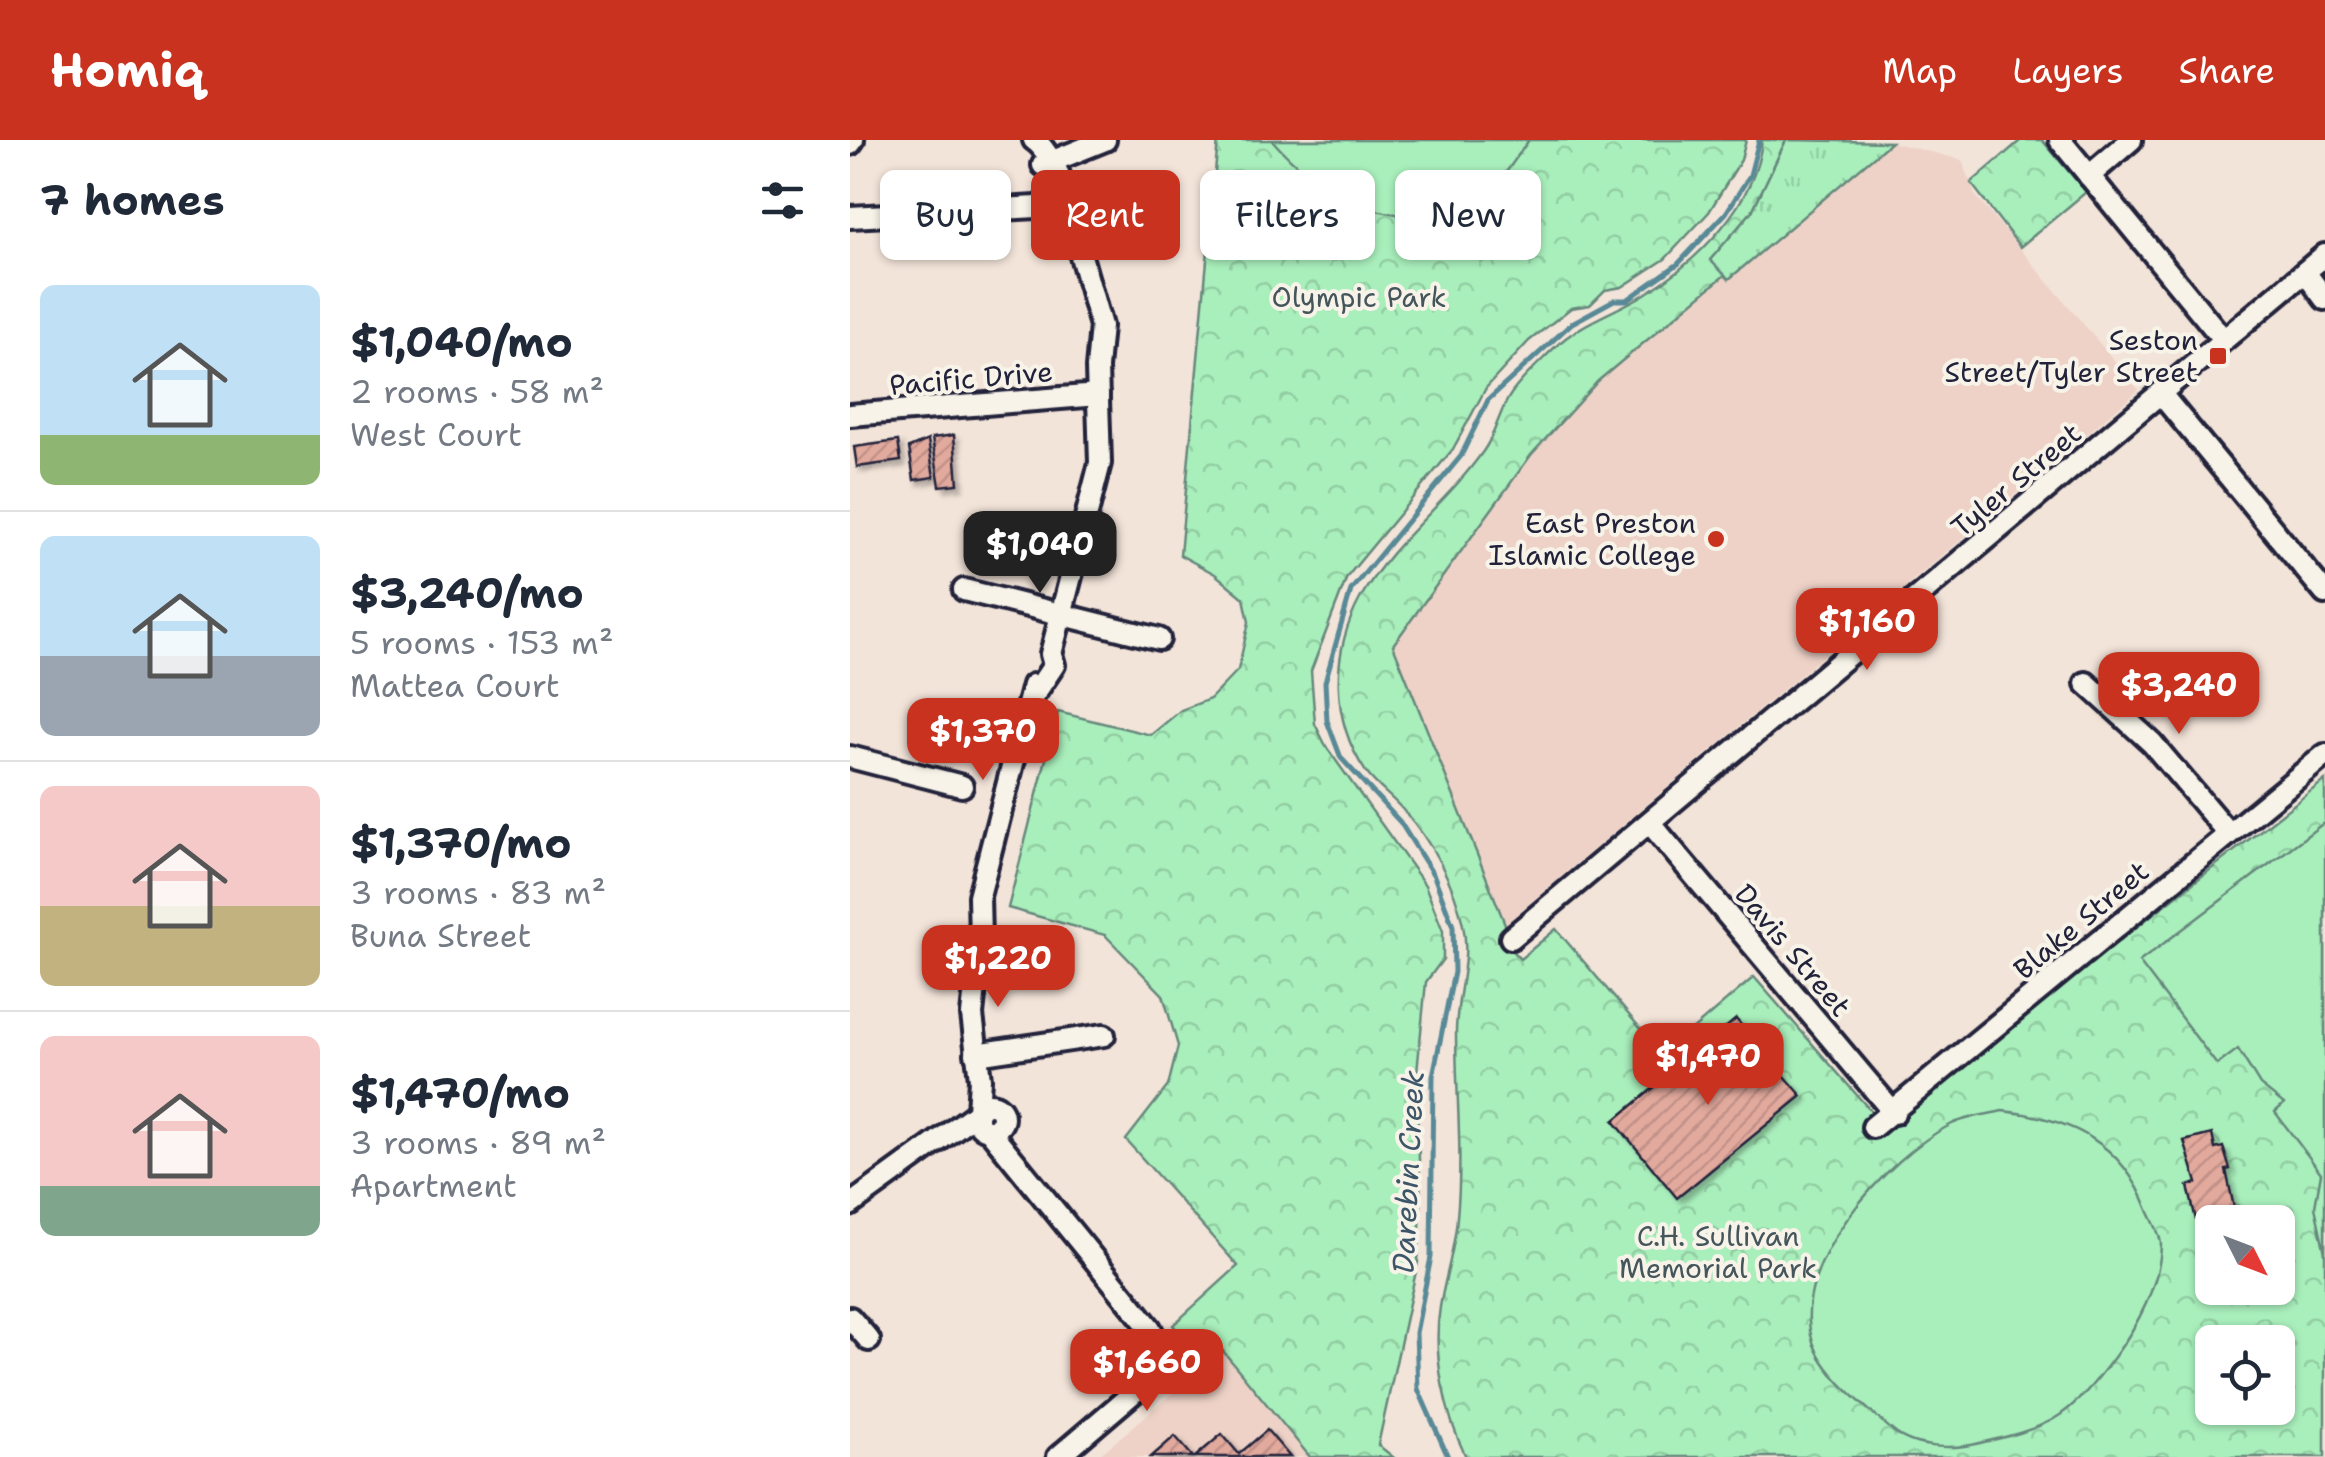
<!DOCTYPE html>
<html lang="en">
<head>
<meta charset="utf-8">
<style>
  :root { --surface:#fff; --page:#f6f6f7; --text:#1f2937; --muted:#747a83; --line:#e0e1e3; --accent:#c8321e }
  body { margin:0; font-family:"Shantell Sans",sans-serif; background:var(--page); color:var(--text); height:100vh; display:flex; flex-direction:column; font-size:38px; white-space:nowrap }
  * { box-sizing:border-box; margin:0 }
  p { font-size:32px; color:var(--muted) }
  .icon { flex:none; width:55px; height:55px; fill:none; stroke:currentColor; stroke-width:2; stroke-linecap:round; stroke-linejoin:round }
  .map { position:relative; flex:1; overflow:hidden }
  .drawer { display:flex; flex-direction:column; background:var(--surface); width:850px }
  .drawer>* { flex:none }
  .guide { position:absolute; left:30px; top:30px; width:950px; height:90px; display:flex; gap:20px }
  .needle { width:65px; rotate:132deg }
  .fabs { position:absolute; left:1345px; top:1065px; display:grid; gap:20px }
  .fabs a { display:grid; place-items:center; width:100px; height:100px; border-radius:15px; background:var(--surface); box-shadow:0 2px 8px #0004; font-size:50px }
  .price { position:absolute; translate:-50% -85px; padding:0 22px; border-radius:20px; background:var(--accent); color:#fff; font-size:32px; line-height:65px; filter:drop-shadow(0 2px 5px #0008) }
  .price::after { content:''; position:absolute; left:50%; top:60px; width:30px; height:22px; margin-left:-15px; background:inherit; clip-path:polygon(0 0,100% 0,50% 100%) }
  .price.selected { background:#222; color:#fff }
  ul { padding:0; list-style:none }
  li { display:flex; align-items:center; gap:30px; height:250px; padding:0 40px }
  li+li { border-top:2px solid var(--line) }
  li span { display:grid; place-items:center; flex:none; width:280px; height:200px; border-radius:15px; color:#555 }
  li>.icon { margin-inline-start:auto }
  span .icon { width:120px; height:120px; fill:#fffc; stroke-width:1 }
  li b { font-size:42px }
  h2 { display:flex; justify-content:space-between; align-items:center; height:120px; padding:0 40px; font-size:42px }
  .tag { padding:0 35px; border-radius:15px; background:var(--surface); box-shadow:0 2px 8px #0004; font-size:35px; line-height:90px }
  .tag.selected { background:var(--accent); color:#fff }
  header { display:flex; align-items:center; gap:60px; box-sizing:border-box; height:140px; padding:0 50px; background:var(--accent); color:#fff }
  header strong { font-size:48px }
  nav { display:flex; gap:55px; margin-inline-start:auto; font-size:35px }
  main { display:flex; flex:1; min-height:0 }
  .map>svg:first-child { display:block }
</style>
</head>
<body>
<header>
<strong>Homiq</strong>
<nav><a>Map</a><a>Layers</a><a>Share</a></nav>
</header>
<main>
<section class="drawer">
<h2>7 homes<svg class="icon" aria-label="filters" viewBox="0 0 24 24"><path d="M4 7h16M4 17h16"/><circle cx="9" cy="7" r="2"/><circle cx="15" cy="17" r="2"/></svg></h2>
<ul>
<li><span style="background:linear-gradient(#bfe0f5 75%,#8fb573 0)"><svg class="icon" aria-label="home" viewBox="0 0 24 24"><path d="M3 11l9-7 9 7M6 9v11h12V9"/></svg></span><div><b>$1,040/mo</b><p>2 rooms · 58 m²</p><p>West Court</p></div></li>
<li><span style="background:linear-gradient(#bfe0f5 60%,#9aa5b1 0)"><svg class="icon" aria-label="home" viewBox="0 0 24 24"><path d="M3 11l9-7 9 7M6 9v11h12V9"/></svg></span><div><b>$3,240/mo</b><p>5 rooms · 153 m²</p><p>Mattea Court</p></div></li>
<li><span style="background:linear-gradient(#f6c9c9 60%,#c2b280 0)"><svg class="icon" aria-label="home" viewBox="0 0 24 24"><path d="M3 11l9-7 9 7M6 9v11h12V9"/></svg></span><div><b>$1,370/mo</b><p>3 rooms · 83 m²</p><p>Buna Street</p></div></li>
<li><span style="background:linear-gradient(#f6c9c9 75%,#7fa58c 0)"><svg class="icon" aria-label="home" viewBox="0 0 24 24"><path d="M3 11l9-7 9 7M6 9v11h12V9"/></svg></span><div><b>$1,470/mo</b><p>3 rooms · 89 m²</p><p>Apartment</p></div></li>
</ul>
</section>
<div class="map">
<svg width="1475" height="1317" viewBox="0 0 1475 1317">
  <defs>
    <pattern id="grass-tufts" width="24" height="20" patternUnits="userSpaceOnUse" patternTransform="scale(2.5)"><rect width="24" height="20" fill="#a9efbc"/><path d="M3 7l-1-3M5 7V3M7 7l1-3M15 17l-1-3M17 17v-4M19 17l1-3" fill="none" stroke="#91cda2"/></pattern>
    <pattern id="forest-crowns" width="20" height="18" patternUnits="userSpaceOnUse" patternTransform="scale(2.5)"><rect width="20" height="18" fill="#a9efbc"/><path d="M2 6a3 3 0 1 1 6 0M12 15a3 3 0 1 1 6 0" fill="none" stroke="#91cda2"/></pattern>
    <pattern id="building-hatch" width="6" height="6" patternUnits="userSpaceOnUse" patternTransform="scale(2.5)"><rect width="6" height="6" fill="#e2a99d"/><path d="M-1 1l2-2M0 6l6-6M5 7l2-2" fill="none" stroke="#c29188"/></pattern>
    <filter id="shadow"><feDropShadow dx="4.5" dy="4.5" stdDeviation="2.5" flood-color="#0004"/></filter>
  </defs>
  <rect width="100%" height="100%" fill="#f3e4d9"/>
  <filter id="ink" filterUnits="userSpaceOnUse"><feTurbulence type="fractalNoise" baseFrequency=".01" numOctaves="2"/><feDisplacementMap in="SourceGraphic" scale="20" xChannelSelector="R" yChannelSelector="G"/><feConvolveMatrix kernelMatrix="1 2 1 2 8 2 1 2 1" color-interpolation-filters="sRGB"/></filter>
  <g filter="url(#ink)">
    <g fill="#eed2c7">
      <polygon points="1041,2 1112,20 1125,55 1289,250 655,784 585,629 543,505 681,315 748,241 875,135 880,139"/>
      <polygon points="372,1211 460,1317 247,1317"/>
    </g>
    <polygon fill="url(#grass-tufts)" stroke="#66887c" stroke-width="2.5" points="936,0 1041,2 879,139 859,121 902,71"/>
    <g fill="url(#forest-crowns)" stroke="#66887c" stroke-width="2.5" fill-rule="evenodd">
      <polygon points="368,0 896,0 891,20 859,72 815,119 772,147 755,150 740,165 721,168 679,201 636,248 603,309 497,437 461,531 465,584 477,608 575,745 593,791 593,819 576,842 566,942 571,1070 568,1122 528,1305 543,1317 460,1317 373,1211 356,1225 323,1185 388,1126 276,1000 318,946 328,906 313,855 255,795 158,768 208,572 301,595 331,570 360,559 388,530 399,482 394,458 365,434 330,415"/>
      <path d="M912,0H936L902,71L860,120L875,135L748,241L681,315L543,505L655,784V804L670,819L706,789L813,915L904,837L1033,985L1475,640V1317H616C595,1274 582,1215 590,1167C595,1137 605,1108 607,1077C613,1015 606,953 606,892C606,857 621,820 613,785C605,745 581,700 553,670C542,657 526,646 516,632C480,579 481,511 511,457C544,400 597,363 634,310C646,293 649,271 661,254C672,238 689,223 703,209C729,183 764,173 795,154C847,122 906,64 912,0ZM1362,1082H1428V1148H1362ZM1362,1202H1428V1268H1362Z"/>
      <polygon points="1171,0 1192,0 1236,52 1170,107 1121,43"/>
    </g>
    <g fill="#a9efbc" stroke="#66887c" stroke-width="2.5">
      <path d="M422,0H679C661,24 644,56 616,70C608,74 595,73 586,74C522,83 463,47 422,0Z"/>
      <polygon points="1475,682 1475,1113 1465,1067 1471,1033 1425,972 1434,964 1410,945 1388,909 1367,925 1289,822"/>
      <path d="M1152,971C1220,978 1272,1002 1298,1070C1302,1080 1311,1094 1311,1105C1310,1144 1287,1186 1265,1216C1248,1239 1227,1266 1202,1280C1179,1292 1155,1297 1130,1303C1104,1310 1064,1309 1043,1291C1017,1268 975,1236 963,1202C937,1126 1039,1016 1100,985C1115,977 1136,975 1152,971Z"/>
    </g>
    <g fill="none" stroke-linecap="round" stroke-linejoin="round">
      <polyline stroke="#588997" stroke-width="5" points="598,1317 568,1249 566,1193 581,1117 583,936 604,832 603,786 584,736 550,682 491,618 477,581 475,542 501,450 611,316 638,260 722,183 764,160 777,160 828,124 876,73 900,35 909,0"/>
    </g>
    <g fill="url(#building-hatch)" stroke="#22223b" stroke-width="2.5" filter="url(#shadow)">
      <polygon points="104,295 108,344 90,346 82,298"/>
      <polygon points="78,300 84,337 64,340 59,308"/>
      <polygon points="48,301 51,321 7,327 4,307"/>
      <polygon points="886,879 952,956 827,1058 764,981"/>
      <polygon points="1362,994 1365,1009 1373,1007 1380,1029 1376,1030 1387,1082 1362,1082 1358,1089 1355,1078 1346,1080 1338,1046 1347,1043 1334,1001"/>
      <polygon points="1362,1091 1362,1127 1357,1128 1348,1094"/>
      <polygon points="417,1290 440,1317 345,1317 372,1294 389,1314"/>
      <polygon points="325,1296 343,1317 301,1317"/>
    </g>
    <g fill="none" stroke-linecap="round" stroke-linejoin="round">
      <defs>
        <g id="minor">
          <polyline points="1210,0 1373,199"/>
          <polyline points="0,4 3,0"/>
          <polyline points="193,25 255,0"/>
          <polyline points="1239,36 1281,0"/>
          <polyline points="0,77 187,67 205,59"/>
          <polyline points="1455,132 1475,159"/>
          <polyline points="1311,254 1475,453"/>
          <polyline points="0,275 248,255"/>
          <polyline points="114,450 309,499"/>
          <polyline points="1236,543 1302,603 1378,693"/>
          <path d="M184,555L204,525L201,514L250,323L247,228L251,186L223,88C229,71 200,9 184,0"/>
          <polyline points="0,617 112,646"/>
          <polyline points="800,683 1044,973"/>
          <polyline points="661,798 1475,115"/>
          <polyline points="126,914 254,895"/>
          <circle cx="140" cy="977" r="13"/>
          <polyline points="128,971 130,939 122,875 130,801 129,756 183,545"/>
          <polyline points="1023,987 1475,615"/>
          <polyline points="139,990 300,1188 314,1217 302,1237 208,1317"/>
          <polyline points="0,1065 128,972"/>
          <polyline points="0,1178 19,1200"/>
        </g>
      </defs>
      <use href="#minor" stroke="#22223b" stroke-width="28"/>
      <use href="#minor" stroke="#f7f3e8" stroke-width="20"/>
    </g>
  </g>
  <g fill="#c8321e" stroke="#f7f3e8" stroke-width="4">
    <rect x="1358" y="206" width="20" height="20" rx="5"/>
    <circle cx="866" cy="399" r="10"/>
  </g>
  <g text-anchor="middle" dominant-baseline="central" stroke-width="8" stroke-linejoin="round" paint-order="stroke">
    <g font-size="28" fill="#44555b" stroke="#f7f3e8">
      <text x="509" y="157">Olympic Park</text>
      <text x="868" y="1096">C.H. Sullivan<tspan x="868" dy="32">Memorial Park</tspan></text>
    </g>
    <g font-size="28" fill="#22223b" stroke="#f7f3e8" text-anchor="end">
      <text x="1348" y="200">Seston<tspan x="1348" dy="32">Street/Tyler Street</tspan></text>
      <text x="846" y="383">East Preston<tspan x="846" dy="32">Islamic College</tspan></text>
    </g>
    <g font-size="28" fill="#22223b" stroke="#f7f3e8">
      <text transform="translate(121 238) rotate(-5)">Pacific Drive</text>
      <text transform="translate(1166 340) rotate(-40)">Tyler Street</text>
      <text transform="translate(1231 780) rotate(-40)">Blake Street</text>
      <text transform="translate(943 810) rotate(50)">Davis Street</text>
    </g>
    <g font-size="30" font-style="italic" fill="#3d5569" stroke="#f7f3e8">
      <text transform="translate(558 1032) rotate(-87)">Darebin Creek</text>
    </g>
  </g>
</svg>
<div class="fabs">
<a><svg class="needle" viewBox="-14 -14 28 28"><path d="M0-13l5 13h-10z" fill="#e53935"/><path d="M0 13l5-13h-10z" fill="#747a83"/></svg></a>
<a><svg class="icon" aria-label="locate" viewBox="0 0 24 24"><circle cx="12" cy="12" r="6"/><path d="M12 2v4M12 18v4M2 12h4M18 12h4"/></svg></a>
</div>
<b class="price selected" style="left:190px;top:456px">$1,040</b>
<b class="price" style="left:1017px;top:533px">$1,160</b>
<b class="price" style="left:1329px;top:597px">$3,240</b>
<b class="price" style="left:133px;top:643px">$1,370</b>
<b class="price" style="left:148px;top:870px">$1,220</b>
<b class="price" style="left:858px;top:968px">$1,470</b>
<b class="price" style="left:297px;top:1274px">$1,660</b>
<div class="guide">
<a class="tag">Buy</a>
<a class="tag selected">Rent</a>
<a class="tag">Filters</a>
<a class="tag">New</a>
</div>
</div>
</main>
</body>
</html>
